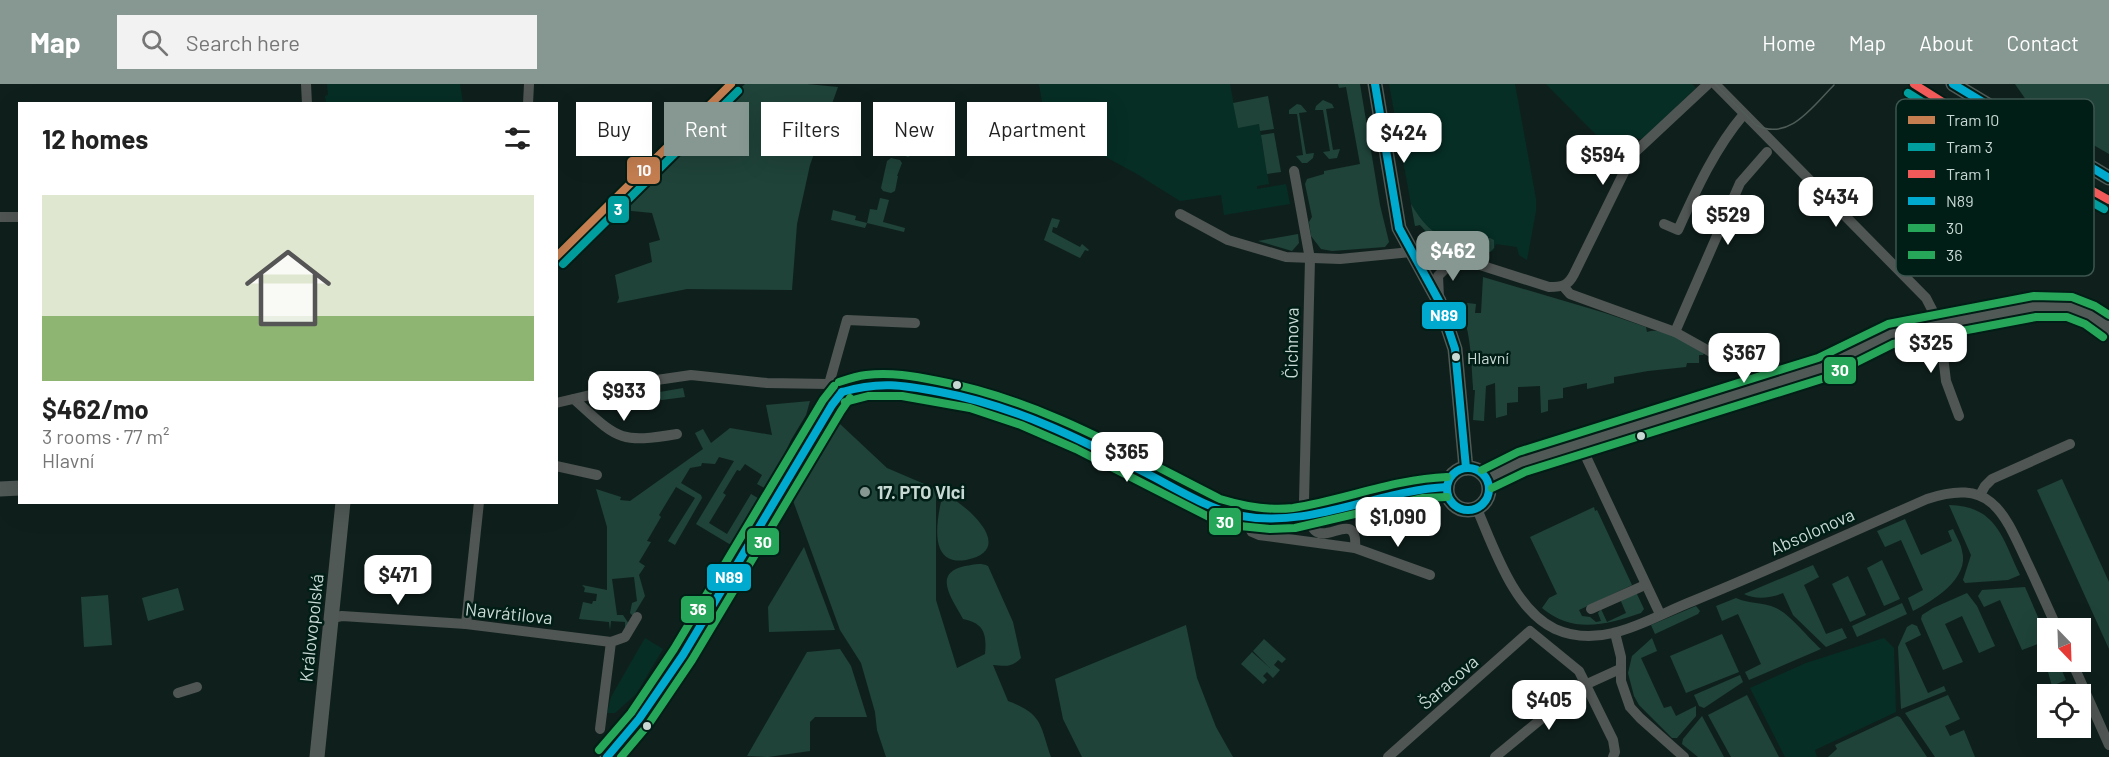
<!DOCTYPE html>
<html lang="en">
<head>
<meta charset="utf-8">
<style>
  :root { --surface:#fff; --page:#f2f2f2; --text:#222; --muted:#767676; --line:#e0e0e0; --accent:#879893 }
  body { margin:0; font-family:Barlow,sans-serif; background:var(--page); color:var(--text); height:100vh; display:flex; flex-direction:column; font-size:22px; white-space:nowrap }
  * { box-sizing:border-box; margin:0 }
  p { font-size:20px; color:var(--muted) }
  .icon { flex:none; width:33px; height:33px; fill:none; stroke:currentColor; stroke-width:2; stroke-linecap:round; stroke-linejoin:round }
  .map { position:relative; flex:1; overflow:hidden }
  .sheet { position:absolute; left:18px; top:18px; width:540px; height:402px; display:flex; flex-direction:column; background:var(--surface); border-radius:0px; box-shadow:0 6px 24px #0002 }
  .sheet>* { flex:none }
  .hud { position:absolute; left:576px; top:18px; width:570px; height:54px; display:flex; gap:12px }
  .needle { width:39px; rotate:157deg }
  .tools { position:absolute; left:2037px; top:534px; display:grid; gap:12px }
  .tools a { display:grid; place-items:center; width:54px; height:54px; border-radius:0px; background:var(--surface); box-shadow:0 6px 24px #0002; font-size:30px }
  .price { position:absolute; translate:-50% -51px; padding:0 14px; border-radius:12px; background:#fff; color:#222; font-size:20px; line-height:39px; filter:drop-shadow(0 2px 3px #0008) }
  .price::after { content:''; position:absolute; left:50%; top:36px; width:18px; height:14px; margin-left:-9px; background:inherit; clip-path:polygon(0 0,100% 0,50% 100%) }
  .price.on { background:var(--accent); color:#fff }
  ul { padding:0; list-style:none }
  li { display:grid; align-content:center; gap:12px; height:318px; padding:0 24px }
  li+li { border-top:2px solid var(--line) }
  li span { display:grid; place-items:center; height:186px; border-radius:0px; color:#555 }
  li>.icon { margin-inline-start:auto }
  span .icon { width:108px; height:108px; fill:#fffc; stroke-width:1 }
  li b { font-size:26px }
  h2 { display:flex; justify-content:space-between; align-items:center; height:72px; padding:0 24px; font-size:26px }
  .chip { padding:0 21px; border-radius:0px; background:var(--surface); box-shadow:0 6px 24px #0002; font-size:21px; line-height:54px }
  .chip.on { background:var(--accent); color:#fff }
  header { display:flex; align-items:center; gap:36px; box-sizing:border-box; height:84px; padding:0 30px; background:var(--accent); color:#fff }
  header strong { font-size:28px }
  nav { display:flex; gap:33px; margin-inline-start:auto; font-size:21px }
  .search { width:420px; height:54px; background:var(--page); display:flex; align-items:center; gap:15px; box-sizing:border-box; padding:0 21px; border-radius:0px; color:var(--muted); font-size:22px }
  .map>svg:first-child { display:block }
</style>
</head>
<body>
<header>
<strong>Map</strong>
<div class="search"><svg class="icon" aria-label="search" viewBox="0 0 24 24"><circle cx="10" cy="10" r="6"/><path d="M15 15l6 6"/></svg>Search here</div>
<nav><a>Home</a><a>Map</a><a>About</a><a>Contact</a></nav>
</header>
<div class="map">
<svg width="2109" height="673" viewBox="0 0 2109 673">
  <rect width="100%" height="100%" fill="#0f201c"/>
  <g fill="#062e25">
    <polygon points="327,0 460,0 463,19 326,19 325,12 328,11"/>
    <polygon points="1039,0 1230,0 1238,43 1259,40 1269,100 1257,102 1257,105 1286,100 1290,120 1224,131 1221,111 1180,117 1137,90 1060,48 1047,48"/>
    <polygon points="1389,0 1515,0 1536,115 1536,127 1527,176 1519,171 1517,163 1496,160 1493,167 1490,168 1447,160 1428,151 1420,141 1415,142"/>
    <polygon points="1546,0 1692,0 1696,4 1645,53 1640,55 1633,53 1626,59 1630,66 1623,78"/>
    <polygon points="645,554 663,565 636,610 615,629 607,629 611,613"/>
    <polygon points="1884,554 1894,564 1896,628 1815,666 1817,673 1785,673 1750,604 1806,579"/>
  </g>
  <g fill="#1f4339">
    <polygon points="745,0 807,0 838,3 810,81 797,140 792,206 687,205 617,219 619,214 615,191 652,178 649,159 660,156 652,129 612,125"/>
    <polygon points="1338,0 1360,0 1380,121 1389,158 1385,163 1332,167 1321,165 1311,152 1309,138 1312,133 1305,100 1307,95 1324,90 1324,87 1360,80 1346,3 1339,4"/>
    <polygon points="2015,0 2109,0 2109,70 2033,26"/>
    <polygon points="1268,12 1274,45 1260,47 1259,40 1238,44 1233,19"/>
    <polygon points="1323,16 1332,20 1334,24 1326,25 1333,66 1340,65 1337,74 1329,75 1323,68 1330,67 1323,26 1315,26 1316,22"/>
    <polygon points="1297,20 1301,21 1307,28 1299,29 1306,70 1314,69 1313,74 1307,79 1302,79 1296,72 1303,71 1297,30 1289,30 1289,26"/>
    <polygon points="914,36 925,38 918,65 919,68 908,73 905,72"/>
    <polygon points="1274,49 1281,88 1267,90 1261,51"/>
    <polygon points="891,74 900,76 902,79 897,92 898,92 895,107 891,109 883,107 881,104 887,77"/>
    <polygon points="880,114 889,116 883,138 905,144 904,148 867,139 865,144 831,136 833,126 856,132 855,136 867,139 870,125 877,126"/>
    <path d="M1411,120C1433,157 1449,159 1490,154L1494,156V164L1490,168C1462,163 1440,164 1420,141L1415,142Z"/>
    <polygon points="1052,134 1060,136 1057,144 1053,143 1052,148 1080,163 1082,160 1089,166 1088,167 1085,166 1080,174 1044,156"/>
    <polygon points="1298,150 1299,159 1292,167 1258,157"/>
    <path d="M1483,193L1605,229L1646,243L1647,248C1665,242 1688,261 1704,269L1703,271H1699V279H1687L1686,283L1648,287L1614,293V299L1587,305V299L1563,304V314L1548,316V327L1541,329L1540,302L1518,303V318L1507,319V331L1496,334L1495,299L1486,302L1484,337L1473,336L1475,306H1473V303C1471,274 1471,245 1458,218L1476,220L1475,229H1481Z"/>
    <polygon points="683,304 685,313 654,317 648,321 648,310"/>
    <polygon points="810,317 806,331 791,356 768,406 757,400 762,391 745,380 740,387 737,386 723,409 726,411 709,439 727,450 751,410 765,418 736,464 696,440 734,377 719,373 715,380 702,379 701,382 690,384 681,399 701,411 702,414 675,461 668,457 695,414 676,403 659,431 661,433 647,457 651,458 639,478 645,482 639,491 645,512 633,532 630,529 632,519 637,517 634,493 612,495 617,531 623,531 629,540 625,547 625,538 611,537 610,546 609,538 579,535 583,518 592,520 593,517 596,517 597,510 584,508 585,504 582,501 607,506 607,443 596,405 621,413 620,416 630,417 703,365 695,349 703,345 711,359 730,344 772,351 766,321"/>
    <path d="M835,338L840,340L887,384L936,405V516L957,584L985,570C987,550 984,539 963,535C953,516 931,489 965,482C973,481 980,478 988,482L1013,538L1021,574C1011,584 1005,582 993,581L1008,617C1043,630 1040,641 1051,673H886L877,646L875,628L861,579L840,546L791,411Z"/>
    <polygon points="2062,395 2109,498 2109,565 2037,406"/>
    <path d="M950,413C972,426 1015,466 966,476C930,482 936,441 941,418Z"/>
    <path d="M1949,421C1997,422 2002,454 2020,491L2008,496L1965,499L1963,496L1971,471Z"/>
    <path d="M1594,423L1595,427L1597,426L1632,501L1579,526L1582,532L1590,533L1596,538L1601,537L1598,529L1601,525L1607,538L1626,529L1620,515L1636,508L1644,525L1641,529C1606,541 1573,550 1542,524L1549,514L1557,510L1530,453Z"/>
    <path d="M1905,435L1921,471L1952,457L1948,447L1953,445C1956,452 1961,460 1962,467C1970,494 1933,517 1913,527L1908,514L1923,506L1901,456L1885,463L1877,447Z"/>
    <polygon points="804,463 835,546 769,548 768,523"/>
    <polygon points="1882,476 1900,515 1884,522 1867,484"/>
    <path d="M1813,481L1819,493L1804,501L1826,550L1842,544L1847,554L1826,563L1793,531L1783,509C1771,514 1756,516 1744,510Z"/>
    <polygon points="1848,492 1866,531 1850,538 1832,500"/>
    <polygon points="2025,503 2048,556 2022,566 2000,516 1984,523 1978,512 1982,506"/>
    <polygon points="178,504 184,526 148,537 142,514"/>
    <polygon points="1967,509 1977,522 1995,562 1979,569 1962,532 1945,540 1963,578 1943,586 1921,535 1922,531 1933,524"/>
    <polygon points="108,511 112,561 84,563 81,513"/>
    <path d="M1736,514C1749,520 1763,518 1776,524C1791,531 1808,554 1821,565L1749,596L1745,588L1761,580L1738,530L1722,537L1716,522Z"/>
    <polygon points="1902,519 1907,530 1857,553 1852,542"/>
    <polygon points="1696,522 1700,527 1698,530 1655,550 1651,541"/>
    <polygon points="1912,540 1917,542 1921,551 1905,559 1928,609 1944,602 1946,607 1901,625 1898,563 1907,543"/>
    <polygon points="1186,541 1197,594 1216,643 1233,673 1082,673 1063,635 1055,595"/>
    <polygon points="1722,550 1739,588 1686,609 1670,572"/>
    <polygon points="1652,554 1657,567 1641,574 1664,624 1671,622 1676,632 1696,622 1696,632 1677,654 1672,654 1639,621 1634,612 1628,589 1632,572"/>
    <polygon points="1264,555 1286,575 1282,579 1278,576 1274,581 1280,586 1273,594 1267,588 1263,592 1267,596 1263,600 1241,580 1252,568 1270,584 1253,567"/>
    <polygon points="840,565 851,582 867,633 815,633 810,638 810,667 768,673 747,672 807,568"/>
    <polygon points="2059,580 2066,596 2052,602 2048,588"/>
    <polygon points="1740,591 1743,598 1704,624 1699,622 1694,611"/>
    <polygon points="1747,611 1779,673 1731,673 1708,631"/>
    <polygon points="1948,611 1960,635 1945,642 1950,652 1964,646 1975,673 1935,673 1905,629"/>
    <polygon points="1702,632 1724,673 1698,673 1682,660 1683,655"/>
    <polygon points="1897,632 1900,633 1927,673 1828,673 1837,665 1835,661"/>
  </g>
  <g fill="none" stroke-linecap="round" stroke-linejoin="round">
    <polyline stroke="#010d09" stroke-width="3" points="1974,186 2022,111 2028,81"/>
    <g stroke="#505654" stroke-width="10">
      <polyline points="306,0 307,20"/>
      <polyline points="1715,0 1926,214 1939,239 1946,297 1959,332"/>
      <polyline points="528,20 529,0"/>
      <path d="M1294,87L1310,175L1304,417C1306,427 1308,442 1317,448C1330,456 1358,427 1355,464"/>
      <path d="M1180,130L1228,156L1286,173L1340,175L1411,168L1458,174L1549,203C1562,203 1568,202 1574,190L1633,70L1708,0"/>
      <polyline points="0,133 20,133"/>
      <path d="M1664,140L1678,146C1696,106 1715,64 1744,30"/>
      <polyline points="1563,202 1570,210 1675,248 1727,277 1773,298"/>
      <polyline points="1439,214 1438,192 1450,180 1464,176"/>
      <polyline points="1675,248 1740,99 1767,68"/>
      <polyline points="829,300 847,236 915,239"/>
      <path d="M574,315C617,354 618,360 677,350"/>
      <polyline points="556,319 650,297 691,291 767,299 829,300 842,308"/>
      <polyline points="1580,360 1660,530"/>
      <polyline points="556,382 597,391"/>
      <polyline points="1980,411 1985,402 1992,395 2070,360"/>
      <path d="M1477,425C1494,464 1514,526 1555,545C1573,553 1593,554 1613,549C1640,543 1667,527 1693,517C1772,485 1849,449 1927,415C1990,394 2003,426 2026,476C2037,499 2047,522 2057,544"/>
      <polyline points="1242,432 1252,448 1259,451 1355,464 1430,491"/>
      <polyline points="1591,525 1645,501"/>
      <polyline points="332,534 342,532 466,540 611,558"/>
      <polyline points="466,540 479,418"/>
      <polyline points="1615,549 1621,573 1621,597 1630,623 1640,634 1684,673"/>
      <polyline points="2072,578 2109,661"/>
      <polyline points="178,609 197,603"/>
      <polyline points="600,645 611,558 625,553 637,533"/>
      <polyline points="1388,673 1530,547 1579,587 1613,656 1615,668 1613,673"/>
      <polyline points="1495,673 1563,617 1587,600 1620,585"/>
    </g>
    <g stroke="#505956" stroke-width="15">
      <polyline points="1375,0 1399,144 1439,217 1455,265 1466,384"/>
      <polyline points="1953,0 2109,94"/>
      <circle cx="1468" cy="405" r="21"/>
      <polyline points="1487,395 1521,378 1822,284 1890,250 2035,222 2069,223 2090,231 2109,244"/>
      <polyline points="0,405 20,404"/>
      <polyline points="317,673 343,418"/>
      <path d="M607,673L639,635L683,571L832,321C835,317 839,310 843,308C864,296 897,300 919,304C978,314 1029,330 1082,357C1126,378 1170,408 1216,425C1274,446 1331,426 1389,412C1408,407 1427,401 1447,403"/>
    </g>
    <path stroke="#505c58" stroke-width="1.5" d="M1715,0L1756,41C1789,58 1813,22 1834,1"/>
    <defs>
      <g id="bus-1">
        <polyline points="1375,0 1399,144 1439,217 1455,265 1466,384"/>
        <polyline points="1953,0 2109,94"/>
        <path d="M842,308C879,297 903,301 940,308C1015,322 1080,355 1146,389C1177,405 1208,425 1242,432C1310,445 1379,406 1447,403"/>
        <circle cx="1468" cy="405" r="21"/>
        <polyline points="607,673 639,635 683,571 832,321 842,308"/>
      </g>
      <g id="bus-2">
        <polyline points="845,318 868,312 902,312 970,324 1021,341 1076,365 1211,434 1240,442 1270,445 1295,444 1423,414 1447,413"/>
        <polyline points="1492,404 1525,388 1825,294 1893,260 2036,233 2067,233 2085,240 2103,253"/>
        <polyline points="621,673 648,641 692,576 841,327 850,314"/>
      </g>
      <g id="bus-3">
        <path d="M839,298C848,295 857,292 866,291C890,288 914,292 938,297C1040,316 1129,369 1220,415C1243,422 1268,427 1293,424C1345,416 1394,395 1447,393"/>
        <polyline points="1482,386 1518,368 1818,274 1888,240 2034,212 2072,213 2095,222 2109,231"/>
        <polyline points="599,666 631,629 674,565 823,316 834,302"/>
      </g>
    </defs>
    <use href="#bus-1" stroke="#001d16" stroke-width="12"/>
    <use href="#bus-2" stroke="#001d16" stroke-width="12"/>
    <use href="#bus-3" stroke="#001d16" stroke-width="12"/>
    <use href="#bus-1" stroke="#00a9ce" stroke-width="8"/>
    <use href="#bus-2" stroke="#26a659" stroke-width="8"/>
    <use href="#bus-3" stroke="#26a659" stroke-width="8"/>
    <defs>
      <polyline id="tram-1" points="556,173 731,0"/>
      <g id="tram-2">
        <polyline points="1908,9 2010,73 2104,125"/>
        <polyline points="563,180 738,7"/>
      </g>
      <polyline id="tram-3" points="1914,0 2016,64 2109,116"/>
    </defs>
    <use href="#tram-1" stroke="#001d16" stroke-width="12"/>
    <use href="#tram-2" stroke="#001d16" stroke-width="12"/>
    <use href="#tram-3" stroke="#001d16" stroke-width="12"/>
    <use href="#tram-1" stroke="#c47e50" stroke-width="8"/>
    <use href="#tram-2" stroke="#009e9e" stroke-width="8"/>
    <use href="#tram-3" stroke="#f25a5a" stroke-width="8"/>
  </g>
  <g fill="#c8d9d3" stroke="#001d16" stroke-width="2">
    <circle cx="1456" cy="273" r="5"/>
    <circle cx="957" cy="301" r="5"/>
    <circle cx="1641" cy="352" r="5"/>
    <circle cx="647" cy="642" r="5"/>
  </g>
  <circle fill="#879893" stroke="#001d16" stroke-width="2" cx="865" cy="408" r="6"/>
  <g text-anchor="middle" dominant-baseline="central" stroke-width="5" stroke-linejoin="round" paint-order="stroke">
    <g font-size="16" fill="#c8d9d3" stroke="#001d16" text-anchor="start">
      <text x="1467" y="273">Hlavní</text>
    </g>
    <g font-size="18" fill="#c8d9d3" stroke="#001d16">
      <text transform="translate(1291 259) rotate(-89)">Čichnova</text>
      <text transform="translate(1812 447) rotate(-24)">Absolonova</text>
      <text transform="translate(509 529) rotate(6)">Navrátilova</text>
      <text transform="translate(311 544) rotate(-84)">Královopolská</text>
      <text transform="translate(1448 598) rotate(-41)">Šaracova</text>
    </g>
    <g font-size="18" font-weight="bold" fill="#c8d9d3" stroke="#001d16" text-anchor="start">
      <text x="877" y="408">17. PTO Vlci</text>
    </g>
  </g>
  <rect x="1896" y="15" width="198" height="177" rx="9" fill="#001d16" stroke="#3c554f" stroke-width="1.5"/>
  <rect x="1908" y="32" width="27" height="8" fill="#c47e50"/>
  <rect x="1908" y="59" width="27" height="8" fill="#009e9e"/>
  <rect x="1908" y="86" width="27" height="8" fill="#f25a5a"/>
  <rect x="1908" y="113" width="27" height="8" fill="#00a9ce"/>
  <rect x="1908" y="140" width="27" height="8" fill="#26a659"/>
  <rect x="1908" y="167" width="27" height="8" fill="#26a659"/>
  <g font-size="16" fill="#c8d9d3">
    <text x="1946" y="42">Tram 10</text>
    <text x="1946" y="69">Tram 3</text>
    <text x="1946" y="96">Tram 1</text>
    <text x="1946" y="123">N89</text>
    <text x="1946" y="150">30</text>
    <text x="1946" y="177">36</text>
  </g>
  <g stroke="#001d16" stroke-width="2">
    <rect x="626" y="72" width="35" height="29" rx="6" fill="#c47e50"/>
    <rect x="607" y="111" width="23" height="29" rx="6" fill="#009e9e"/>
    <rect x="1421" y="217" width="46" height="29" rx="6" fill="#00a9ce"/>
    <rect x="1823" y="272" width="34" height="29" rx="6" fill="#26a659"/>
    <rect x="1208" y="423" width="34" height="29" rx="6" fill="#26a659"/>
    <rect x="746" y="443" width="34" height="29" rx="6" fill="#26a659"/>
    <rect x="706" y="479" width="46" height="29" rx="6" fill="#00a9ce"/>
    <rect x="680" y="511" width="35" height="29" rx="6" fill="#26a659"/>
  </g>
  <g font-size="16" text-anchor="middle" font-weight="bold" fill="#fff">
    <text x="644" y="92">10</text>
    <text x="618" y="131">3</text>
    <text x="1444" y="237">N89</text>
    <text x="1840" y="292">30</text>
    <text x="1225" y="444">30</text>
    <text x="763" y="464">30</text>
    <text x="729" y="499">N89</text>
    <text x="698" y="531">36</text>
  </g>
</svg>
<div class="tools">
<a><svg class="needle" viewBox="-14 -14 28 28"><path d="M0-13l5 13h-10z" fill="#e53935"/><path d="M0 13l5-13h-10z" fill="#767676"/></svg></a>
<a><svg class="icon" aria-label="locate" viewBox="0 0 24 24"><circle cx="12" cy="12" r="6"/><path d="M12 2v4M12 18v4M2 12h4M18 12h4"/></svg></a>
</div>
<b class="price" style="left:1404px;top:80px">$424</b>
<b class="price" style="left:1603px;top:102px">$594</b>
<b class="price" style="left:1836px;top:144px">$434</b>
<b class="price" style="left:1728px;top:162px">$529</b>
<b class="price on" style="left:1453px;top:198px">$462</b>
<b class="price" style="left:1931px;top:290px">$325</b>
<b class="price" style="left:1744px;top:300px">$367</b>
<b class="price" style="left:624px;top:338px">$933</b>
<b class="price" style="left:1127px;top:399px">$365</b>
<b class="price" style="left:1398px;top:464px">$1,090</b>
<b class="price" style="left:398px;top:522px">$471</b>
<b class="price" style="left:1549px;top:647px">$405</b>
<div class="hud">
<a class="chip">Buy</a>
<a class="chip on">Rent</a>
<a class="chip">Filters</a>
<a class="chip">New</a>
<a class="chip">Apartment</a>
</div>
<section class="sheet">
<h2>12 homes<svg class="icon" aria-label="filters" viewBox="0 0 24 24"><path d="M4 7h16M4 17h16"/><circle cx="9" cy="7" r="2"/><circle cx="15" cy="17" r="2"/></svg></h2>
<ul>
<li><span style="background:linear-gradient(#dfe7d0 65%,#8fb573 0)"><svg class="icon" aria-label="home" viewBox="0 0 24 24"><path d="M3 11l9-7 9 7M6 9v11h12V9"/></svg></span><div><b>$462/mo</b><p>3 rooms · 77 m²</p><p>Hlavní</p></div></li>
</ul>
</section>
</div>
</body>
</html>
